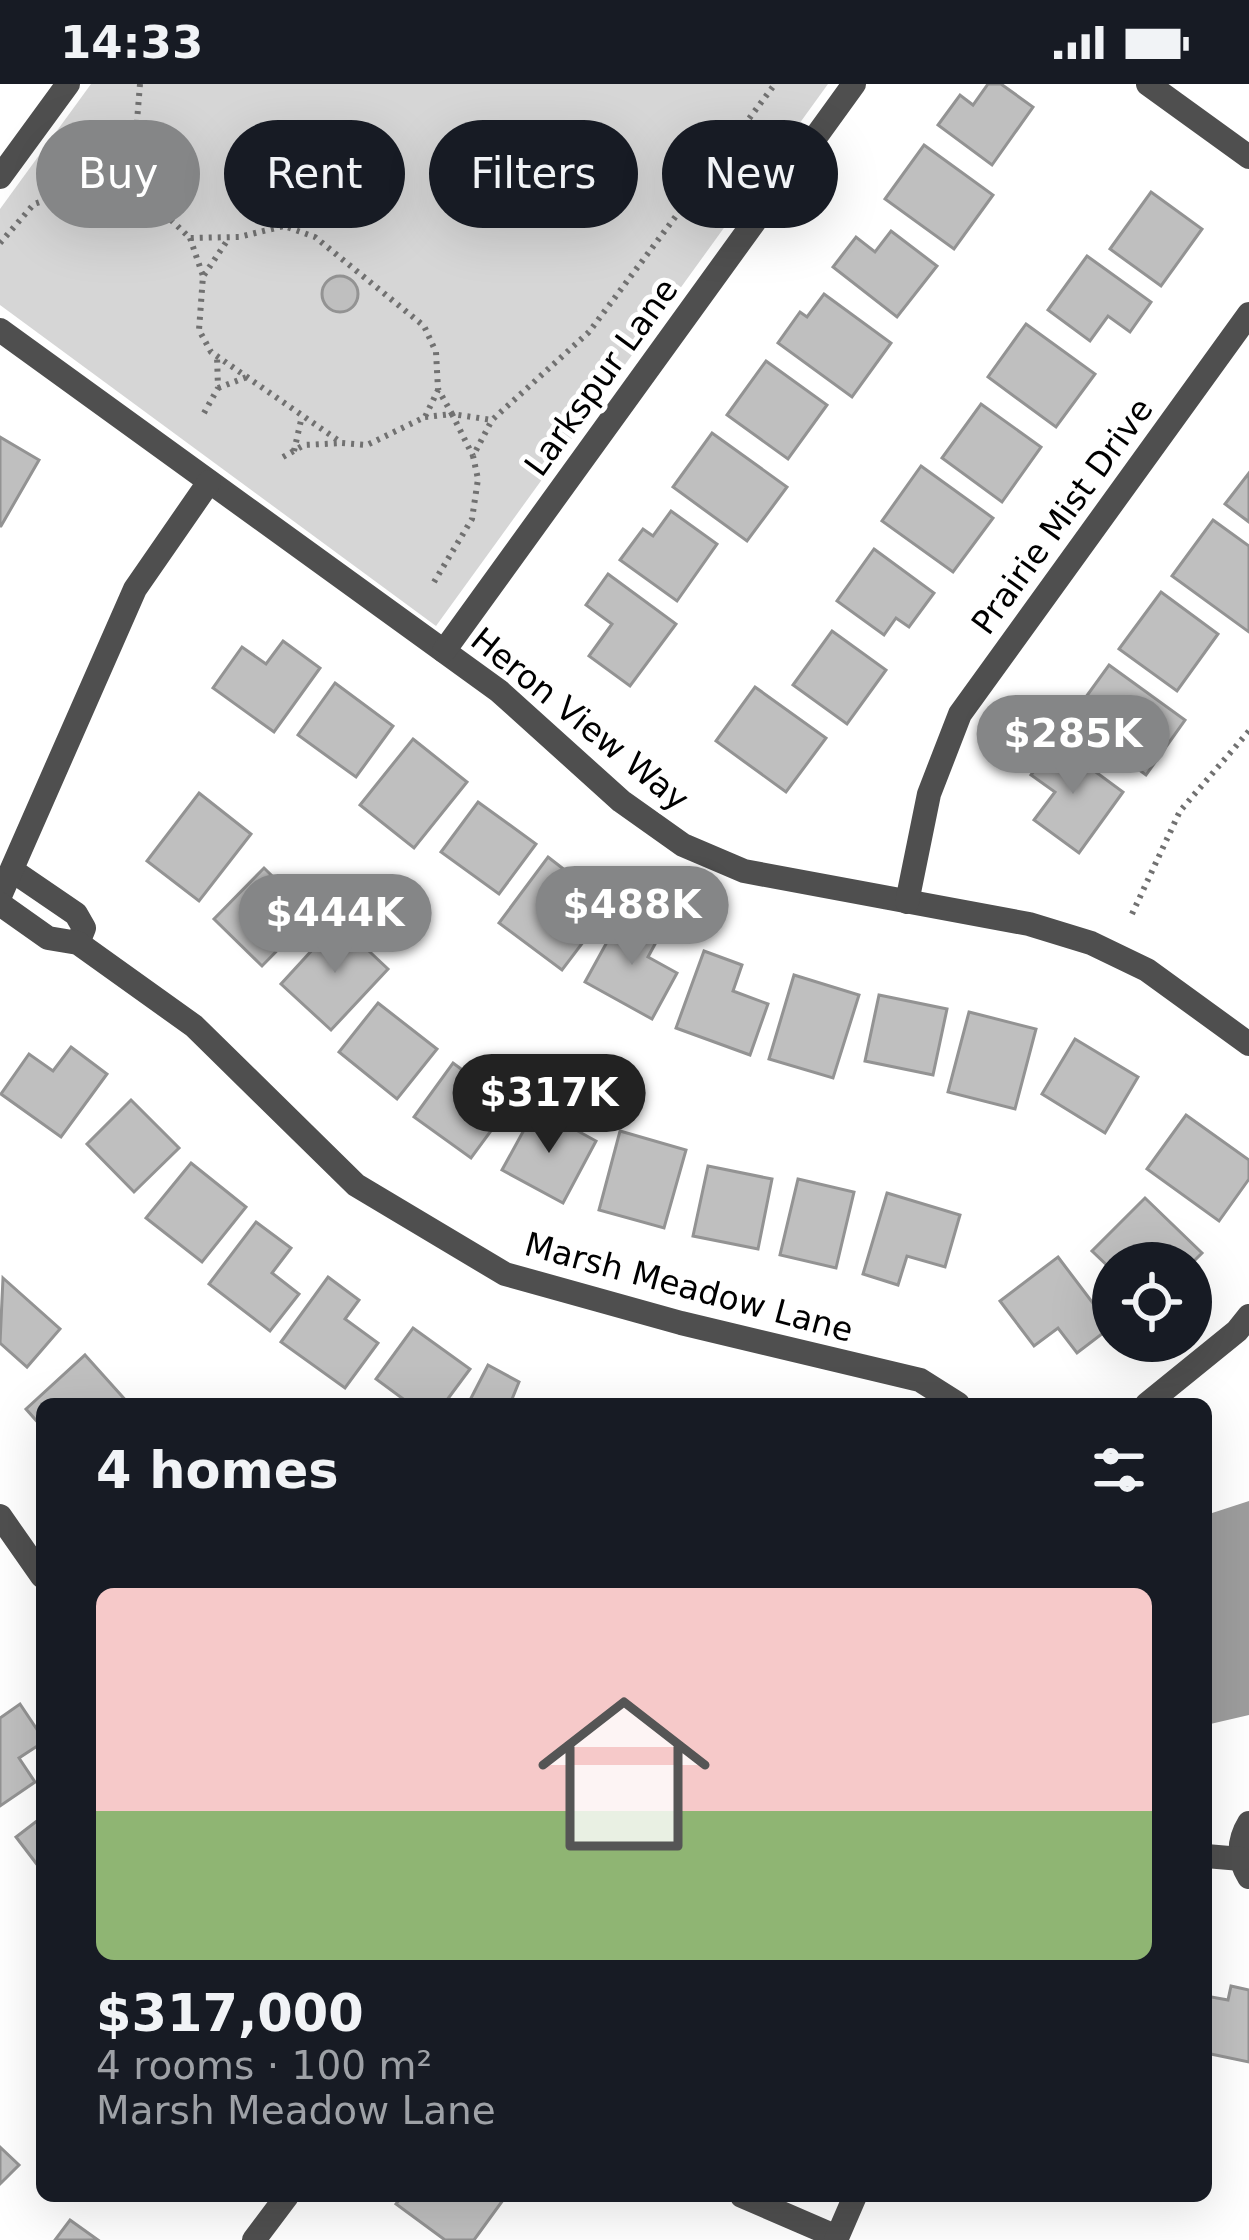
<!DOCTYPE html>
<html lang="en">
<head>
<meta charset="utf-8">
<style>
  :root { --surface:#171b24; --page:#20242c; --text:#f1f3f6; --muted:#9ea1a6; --line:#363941; --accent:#858687 }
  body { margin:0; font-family:"DejaVu Sans",sans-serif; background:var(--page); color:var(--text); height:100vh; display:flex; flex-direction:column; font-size:45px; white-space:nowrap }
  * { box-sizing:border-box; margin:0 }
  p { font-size:39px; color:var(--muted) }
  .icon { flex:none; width:66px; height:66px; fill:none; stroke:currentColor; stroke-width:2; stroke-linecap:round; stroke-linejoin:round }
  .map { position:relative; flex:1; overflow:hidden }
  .drawer { position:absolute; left:36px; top:1314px; width:1176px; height:804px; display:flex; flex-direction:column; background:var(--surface); border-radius:18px; box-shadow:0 12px 48px #0002 }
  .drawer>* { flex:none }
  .hud { position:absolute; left:36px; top:36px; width:1179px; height:108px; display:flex; gap:24px }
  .buttons { position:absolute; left:1092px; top:1158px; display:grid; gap:24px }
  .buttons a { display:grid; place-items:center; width:120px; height:120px; border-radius:50%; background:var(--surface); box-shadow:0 12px 48px #0002; font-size:60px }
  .price { position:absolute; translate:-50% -102px; padding:0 27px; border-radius:42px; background:var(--accent); color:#fff; font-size:39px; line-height:78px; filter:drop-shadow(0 3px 6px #0008) }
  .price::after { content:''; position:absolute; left:50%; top:72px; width:36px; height:27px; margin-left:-18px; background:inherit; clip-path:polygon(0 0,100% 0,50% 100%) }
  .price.current { background:#222; color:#fff }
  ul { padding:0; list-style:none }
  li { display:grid; align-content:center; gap:24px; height:636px; padding:0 60px }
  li+li { border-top:3px solid var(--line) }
  li span { display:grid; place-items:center; height:372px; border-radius:18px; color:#555 }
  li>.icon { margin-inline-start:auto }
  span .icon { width:216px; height:216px; fill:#fffc; stroke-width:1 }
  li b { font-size:51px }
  h2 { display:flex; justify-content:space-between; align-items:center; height:144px; padding:0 60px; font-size:51px }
  .chip { padding:0 42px; border-radius:54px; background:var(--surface); box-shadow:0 12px 48px #0002; font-size:42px; line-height:108px }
  .chip.current { background:var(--accent); color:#fff }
  .status { display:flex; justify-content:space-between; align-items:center; height:84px; padding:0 60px; background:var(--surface); direction:ltr }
  .status svg { height:33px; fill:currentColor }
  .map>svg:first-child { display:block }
</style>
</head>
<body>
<div class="status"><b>14:33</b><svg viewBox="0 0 49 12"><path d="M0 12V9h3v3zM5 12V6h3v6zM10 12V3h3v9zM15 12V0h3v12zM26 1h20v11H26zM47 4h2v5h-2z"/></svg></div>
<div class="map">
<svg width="1249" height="2156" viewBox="0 0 1249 2156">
  <rect width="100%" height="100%" fill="#fff"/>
  <polygon fill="#d6d6d6" points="91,0 828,0 436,542 0,221 0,125"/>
  <polygon fill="#9d9d9d" points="1249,1417 1249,1631 1206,1641 1206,1431"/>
  <g fill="#bfbfbf" stroke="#939393" stroke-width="3">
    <polygon points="988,0 1001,0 1033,23 992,81 938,41 960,11 973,21"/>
    <polygon points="924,61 993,111 954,165 885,115"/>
    <polygon points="1151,108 1202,145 1161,202 1110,165"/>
    <polygon points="891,147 937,182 897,233 833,183 856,153 875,168"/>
    <polygon points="1087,172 1151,218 1130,248 1108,232 1090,257 1048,226"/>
    <circle cx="340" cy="210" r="18"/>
    <polygon points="824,210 891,259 852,313 778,259 800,228 807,233"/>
    <polygon points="1026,240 1095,290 1056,343 988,293"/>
    <polygon points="766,277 827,321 788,375 727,331"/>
    <polygon points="981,320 1041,363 1002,418 942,374"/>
    <polygon points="712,349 787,403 747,457 673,403"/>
    <polygon points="0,353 39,376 1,442 0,442"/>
    <polygon points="921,382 993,434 953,488 882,437"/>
    <polygon points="1249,389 1249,438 1225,420"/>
    <polygon points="671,427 717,460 677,517 620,476 643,445 653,452"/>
    <polygon points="1213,436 1249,462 1249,548 1172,492"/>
    <polygon points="874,465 934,509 909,543 896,534 884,551 837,517"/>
    <polygon points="608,490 676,540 630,602 589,572 612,540 586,521"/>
    <polygon points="1161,508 1218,550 1177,607 1119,565"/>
    <polygon points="832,547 886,586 847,640 793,601"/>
    <polygon points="283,557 320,584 274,648 213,604 242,563 266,580"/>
    <polygon points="1109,581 1185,636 1146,691 1070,635"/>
    <polygon points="335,599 393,642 356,693 298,651"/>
    <polygon points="755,603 826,654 786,708 716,657"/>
    <polygon points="413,655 467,698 414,764 360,721"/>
    <polygon points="1055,658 1123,708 1079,769 1034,736 1055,708 1031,691"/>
    <polygon points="199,709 251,750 199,817 147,777"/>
    <polygon points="478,718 536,760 499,810 441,768"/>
    <polygon points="548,773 579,797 561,821 593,845 562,886 499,839"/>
    <polygon points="264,784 312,831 262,882 214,835"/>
    <polygon points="623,829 661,849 648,873 677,889 652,935 585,898"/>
    <polygon points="338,838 388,885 331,946 281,900"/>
    <polygon points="704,867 742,881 733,907 768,920 750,971 676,944"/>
    <polygon points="794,891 859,911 833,994 769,975"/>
    <polygon points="879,911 947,925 933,991 865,977"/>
    <polygon points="378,919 437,965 397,1015 339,968"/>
    <polygon points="969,928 1036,945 1015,1025 948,1008"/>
    <polygon points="1075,955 1138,993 1105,1049 1042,1010"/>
    <polygon points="71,963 107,990 61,1053 1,1010 29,970 53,987"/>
    <polygon points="453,979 510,1021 471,1074 414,1033"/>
    <polygon points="131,1016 179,1064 134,1108 87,1060"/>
    <polygon points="536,1024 596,1057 563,1119 502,1086"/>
    <polygon points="1186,1031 1249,1076 1249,1095 1219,1137 1147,1085"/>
    <polygon points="620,1047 686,1066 664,1144 599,1126"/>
    <polygon points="191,1079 246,1123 202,1178 146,1134"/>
    <polygon points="708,1082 772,1095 758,1165 693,1152"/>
    <polygon points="798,1095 854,1108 836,1184 780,1171"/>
    <polygon points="887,1109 960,1131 945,1183 907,1172 898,1201 863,1190"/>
    <polygon points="1145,1114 1202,1169 1191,1180 1113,1179 1113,1187 1092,1167"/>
    <polygon points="256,1138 291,1164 272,1189 299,1210 270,1247 209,1200"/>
    <polygon points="1058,1173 1111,1243 1077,1269 1058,1244 1034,1262 1000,1217"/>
    <polygon points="328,1193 359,1216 345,1235 378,1259 345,1304 281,1258"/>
    <polygon points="3,1194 60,1245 27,1283 0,1259"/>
    <polygon points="413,1244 470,1285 444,1320 410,1320 376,1295"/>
    <polygon points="85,1271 129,1320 42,1320 42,1343 26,1325"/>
    <polygon points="488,1281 519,1298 510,1320 468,1320"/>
    <polygon points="20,1620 42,1653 42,1659 19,1674 35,1698 0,1722 0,1634"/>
    <polygon points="42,1733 42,1787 16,1753"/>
    <polygon points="1231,1902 1249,1906 1249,1978 1206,1969 1206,1912 1228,1916"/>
    <polygon points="0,2063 19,2081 0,2100"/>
    <polygon points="402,2112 506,2112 474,2156 445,2156 396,2120"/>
    <polygon points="70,2136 98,2156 55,2156"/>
  </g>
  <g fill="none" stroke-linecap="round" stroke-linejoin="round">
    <g stroke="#717171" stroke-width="6" stroke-dasharray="3 6" stroke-linecap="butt">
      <polyline points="140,0 132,99 190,154 239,153 284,142 315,153 424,242 436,268 438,305 452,330 492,336 589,248 775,0"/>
      <polyline points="69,108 132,99"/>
      <polyline points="190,154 203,192 199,246 211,268 342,359 367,361 425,333 438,306"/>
      <polyline points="0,159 34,120 66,109 132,54"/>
      <polyline points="204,191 229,154"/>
      <polyline points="218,304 247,293"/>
      <polyline points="204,329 218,304 217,272"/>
      <polyline points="425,333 452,330 473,372"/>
      <polyline points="294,367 302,332"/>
      <polyline points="283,373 304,361 342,359"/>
      <polyline points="434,498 472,435 478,395 473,372 492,336"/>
      <polyline points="1132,830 1180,727 1249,647"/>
    </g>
    <g stroke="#4f4f4f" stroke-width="24">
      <polyline points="1148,0 1249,73"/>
      <polyline points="0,93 68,0"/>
      <polyline points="0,246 499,607 621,717 683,761 744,787 1029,840 1091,859 1147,886 1249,960"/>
      <polyline points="444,567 854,0"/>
      <polyline points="13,787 76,830 84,844 78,859"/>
      <polyline points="0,812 135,505 209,398"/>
      <polyline points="907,818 929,710 960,630 1249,230"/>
      <polyline points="0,820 48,854 78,859 194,942 356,1101 505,1190 681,1239 920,1296 958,1320"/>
      <polyline points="1147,1320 1237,1247 1249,1232"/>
      <polyline points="0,1432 42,1492"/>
      <path d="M1249,1739C1238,1757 1238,1775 1249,1793"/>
      <polyline points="1206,1772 1241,1775"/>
      <polyline points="742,2112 837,2153"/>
      <polyline points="254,2156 287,2112"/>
      <polyline points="836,2156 855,2112"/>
    </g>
  </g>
  <g text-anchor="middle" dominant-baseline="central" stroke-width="10" stroke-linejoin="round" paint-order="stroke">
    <g font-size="33" fill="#000" stroke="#fff">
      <text transform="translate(601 293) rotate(-54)">Larkspur Lane</text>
      <text transform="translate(1062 432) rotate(-54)">Prairie Mist Drive</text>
      <text transform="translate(580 635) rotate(39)">Heron View Way</text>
      <text transform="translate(689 1203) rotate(15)">Marsh Meadow Lane</text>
    </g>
  </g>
</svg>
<div class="buttons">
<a><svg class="icon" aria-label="locate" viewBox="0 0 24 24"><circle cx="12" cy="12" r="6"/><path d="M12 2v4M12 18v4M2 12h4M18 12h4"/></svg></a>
</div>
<b class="price" style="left:1073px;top:713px">$285K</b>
<b class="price" style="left:632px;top:884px">$488K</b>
<b class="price" style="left:335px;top:892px">$444K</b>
<b class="price current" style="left:549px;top:1072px">$317K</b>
<div class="hud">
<a class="chip current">Buy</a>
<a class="chip">Rent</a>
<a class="chip">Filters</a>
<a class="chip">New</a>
</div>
<section class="drawer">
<h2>4 homes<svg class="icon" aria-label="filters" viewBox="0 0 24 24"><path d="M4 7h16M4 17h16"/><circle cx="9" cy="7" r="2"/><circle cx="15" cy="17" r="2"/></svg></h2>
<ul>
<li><span style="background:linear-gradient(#f6c9c9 60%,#8fb573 0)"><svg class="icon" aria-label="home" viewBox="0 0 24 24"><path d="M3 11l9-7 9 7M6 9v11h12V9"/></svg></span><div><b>$317,000</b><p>4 rooms · 100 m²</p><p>Marsh Meadow Lane</p></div></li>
</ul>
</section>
</div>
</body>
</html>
